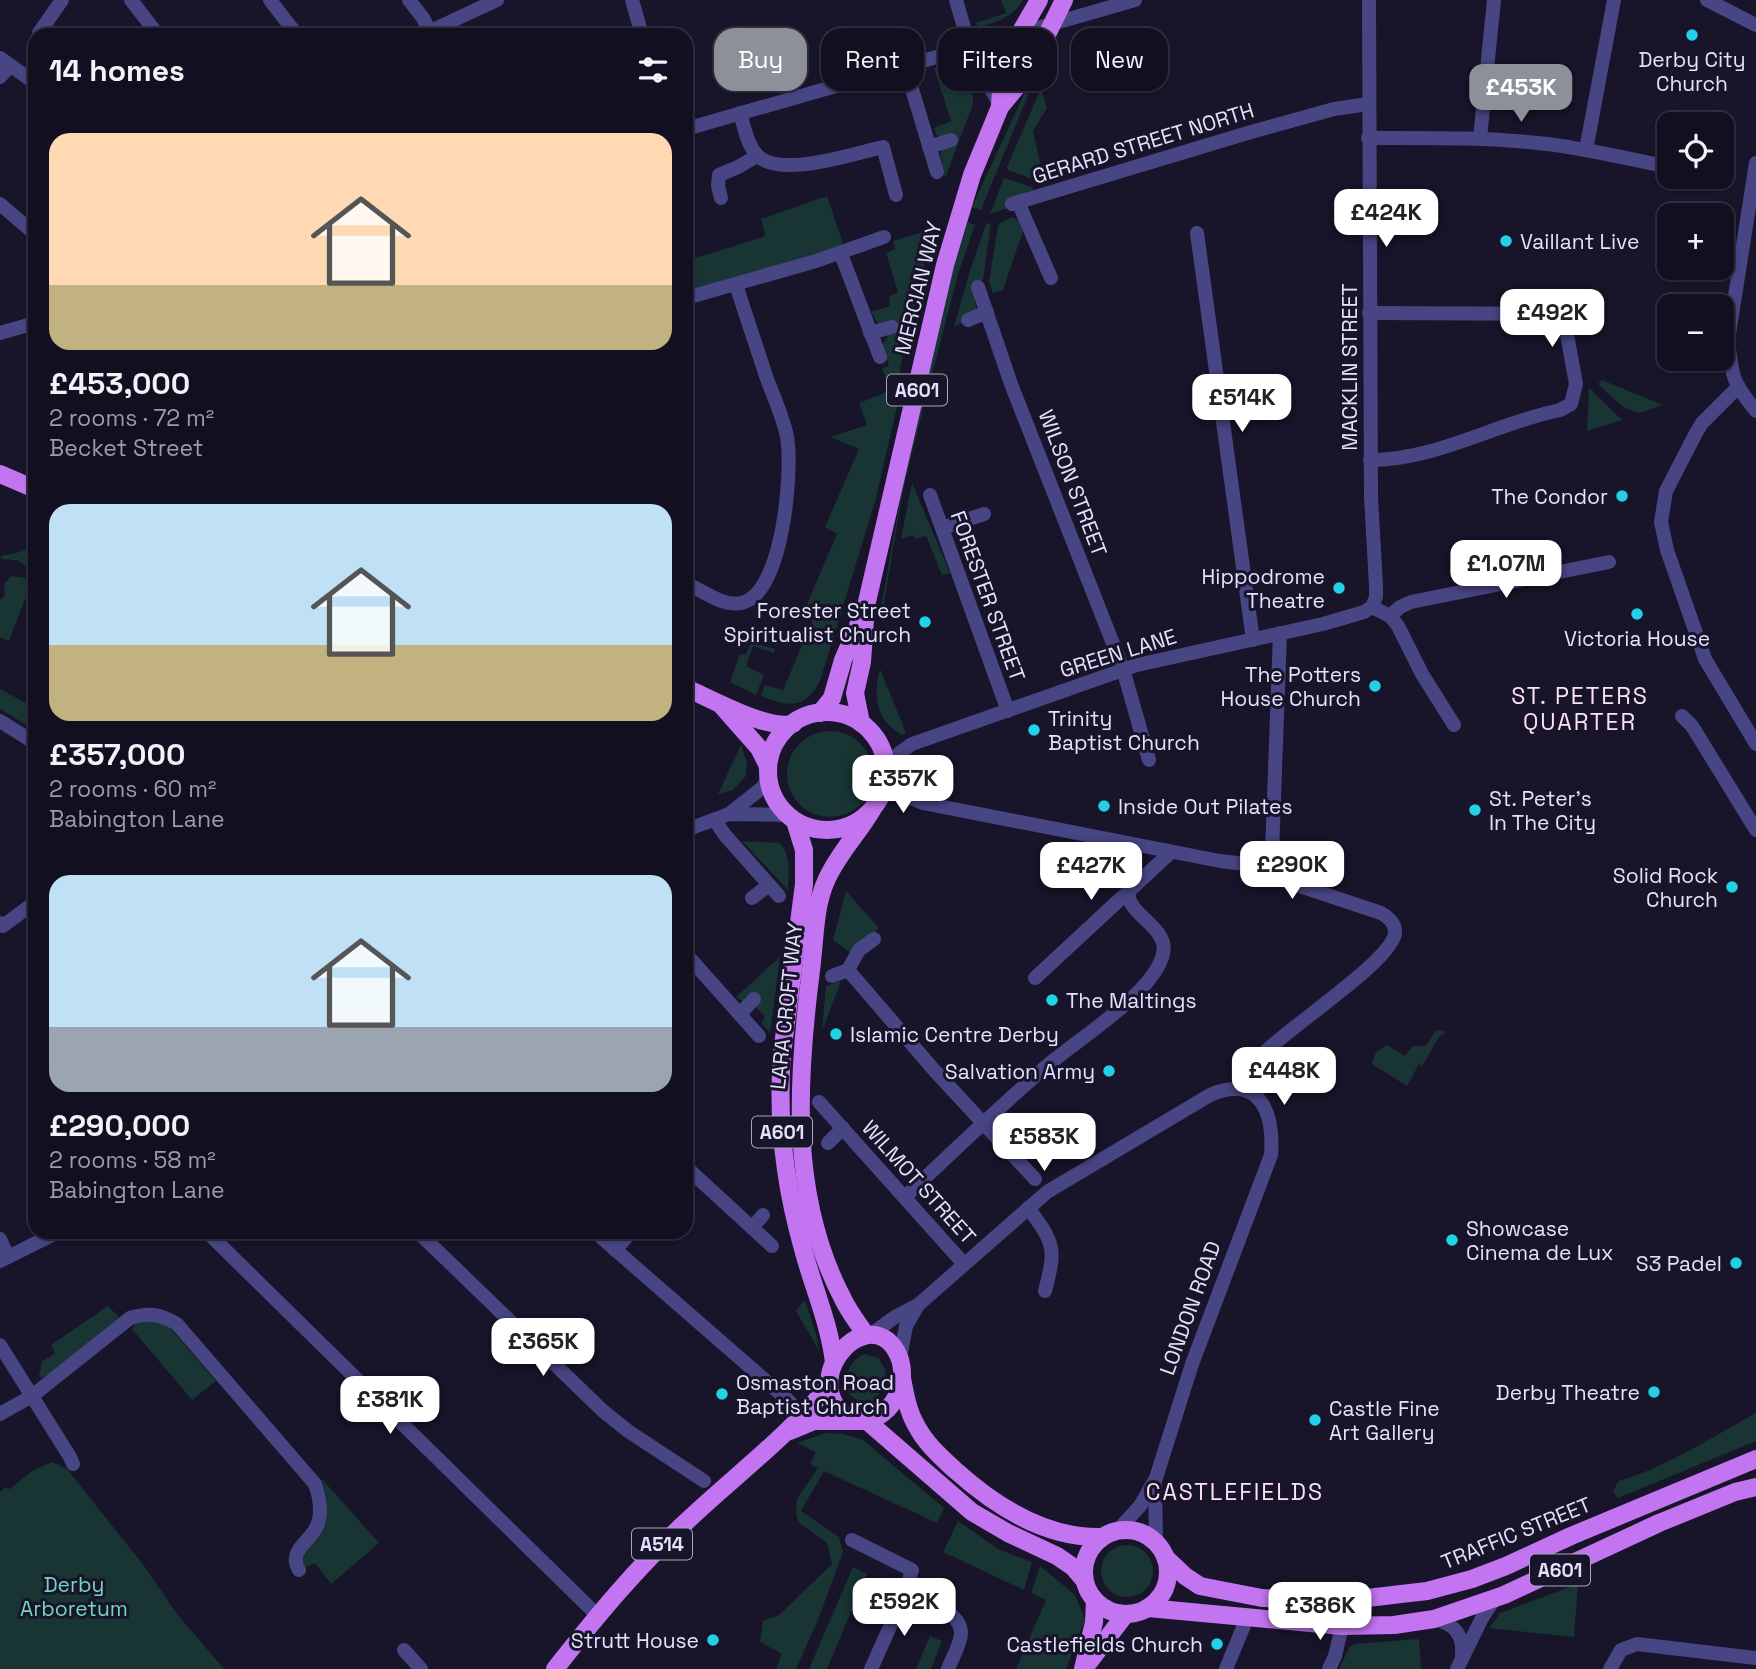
<!DOCTYPE html>
<html lang="en">
<head>
<meta charset="utf-8">
<style>
  :root { --surface:#120f20; --page:#1b1829; --text:#f1f3f6; --muted:#9c9ca5; --line:#312f3e; --accent:#8c9099 }
  body { margin:0; font-family:"Space Grotesk",sans-serif; background:var(--page); color:var(--text); height:100vh; display:flex; flex-direction:column; font-size:26px; white-space:nowrap }
  * { box-sizing:border-box; margin:0 }
  p { font-size:23px; color:var(--muted) }
  .icon { flex:none; width:38px; height:38px; fill:none; stroke:currentColor; stroke-width:2; stroke-linecap:round; stroke-linejoin:round }
  .map { position:relative; flex:1; overflow:hidden }
  .drawer { position:absolute; left:28px; top:28px; width:665px; height:1211px; display:flex; flex-direction:column; background:var(--surface); border-radius:21px; box-shadow:0 2px 5px #0004,0 0 0 2px var(--line) }
  .drawer>* { flex:none }
  .top-card { position:absolute; left:714px; top:28px; width:665px; height:63px; display:flex; gap:14px }
  .fabs { position:absolute; left:1657px; top:112px; display:grid; gap:14px }
  .fabs a { display:grid; place-items:center; width:77px; height:77px; border-radius:14px; background:var(--surface); box-shadow:0 2px 5px #0004,0 0 0 2px var(--line); font-size:35px }
  .price { position:absolute; translate:-50% -60px; padding:0 16px; border-radius:14px; background:#fff; color:#222; font-size:23px; line-height:46px; filter:drop-shadow(0 2px 4px #0008) }
  .price::after { content:''; position:absolute; left:50%; top:42px; width:21px; height:16px; margin-left:-10px; background:inherit; clip-path:polygon(0 0,100% 0,50% 100%) }
  .price.active { background:var(--accent); color:#fff }
  ul { padding:0; list-style:none }
  li { display:grid; align-content:center; gap:14px; height:371px; padding:0 21px }
  li span { display:grid; place-items:center; height:217px; border-radius:21px; color:#555 }
  li>.icon { margin-inline-start:auto }
  span .icon { width:126px; height:126px; fill:#fffc; stroke-width:1 }
  li b { font-size:30px }
  h2 { display:flex; justify-content:space-between; align-items:center; height:84px; padding:0 21px; font-size:30px }
  .tag { padding:0 24px; border-radius:21px; background:var(--surface); box-shadow:0 2px 5px #0004,0 0 0 2px var(--line); font-size:24px; line-height:63px }
  .tag.active { background:var(--accent); color:#fff }
  .map>svg:first-child { display:block }
</style>
</head>
<body>
<div class="map">
<svg width="1756" height="1669" viewBox="0 0 1756 1669">
  <rect width="100%" height="100%" fill="#18142a"/>
  <g fill="#183433">
    <path d="M1001,0H1023C1013,18 997,21 978,28L976,23L1006,13Z"/>
    <path d="M949,64C962,76 974,84 973,104L945,178L940,152L945,148L943,137L937,136L934,128L951,121L934,68Z"/>
    <polygon points="1032,77 1035,78 981,210 972,207"/>
    <polygon points="1041,88 1047,108 1033,131 1045,184 1008,170 1007,167"/>
    <polygon points="1004,178 1032,187 1034,192 1007,200 1008,208 990,214"/>
    <polygon points="827,196 844,246 686,291 686,261 763,237 765,234 761,219"/>
    <polygon points="1013,217 1020,222 1023,231 1003,290 993,293 989,281 998,226 999,223"/>
    <polygon points="968,222 975,225 958,274 911,456 902,495 882,615 879,619 904,478 949,280"/>
    <polygon points="991,223 983,280 971,285 975,294 976,309 964,322 954,327 969,274 986,224"/>
    <path d="M933,229L900,368L902,385L875,502L820,681C804,711 787,706 761,696L765,685L783,690L814,617L804,611L837,534L825,527L859,449L830,437L867,425L859,403L890,391L882,368L889,366L882,346L889,334L897,332L878,324L871,312L890,306L889,296L898,292L886,253L895,249L893,241Z"/>
    <polygon points="1602,380 1663,405 1639,413 1623,407 1598,384"/>
    <polygon points="1589,388 1622,420 1587,431"/>
    <polygon points="912,483 950,573 942,575 926,536 915,539 913,535 901,539"/>
    <path d="M35,544V574L9,641L0,637V600L5,596L4,584L11,576L28,578L31,571C12,555 25,562 1,559V556L20,552Z"/>
    <polygon points="751,642 775,649 774,653 753,646 746,666 764,675 756,695 730,682 740,654 746,655"/>
    <path d="M880,669L906,733L902,735C875,720 873,695 880,669Z"/>
    <polygon points="0,689 35,708 35,730 0,709"/>
    <circle cx="830" cy="774" r="43"/>
    <polygon points="741,745 747,763 746,776 733,790 718,794"/>
    <path d="M742,841L779,843C792,854 788,873 788,890Z"/>
    <polygon points="846,891 879,928 852,954 833,940"/>
    <polygon points="780,957 770,1033 761,1023 764,1019 764,1015 755,1007 762,999 755,993 742,1001 736,997"/>
    <polygon points="841,981 822,1031 826,986"/>
    <polygon points="1442,1030 1445,1033 1439,1037 1422,1066 1419,1064 1407,1086 1372,1064 1376,1052 1387,1045 1405,1056 1413,1046 1426,1046 1435,1031"/>
    <polygon points="805,1300 817,1337 818,1349 796,1311"/>
    <polygon points="108,1306 119,1317 54,1372 41,1378 39,1376 42,1362 55,1353 51,1345"/>
    <polygon points="155,1320 170,1328 216,1381 192,1400 132,1329 136,1322"/>
    <path d="M865,1354L879,1358L886,1372C882,1392 875,1413 851,1396C840,1382 849,1359 865,1354Z"/>
    <path d="M1756,1413V1441L1618,1498L1613,1492L1618,1481C1661,1470 1716,1435 1756,1413Z"/>
    <polygon points="826,1433 843,1434 863,1440 944,1508 937,1523 824,1471 801,1511 839,1537 843,1552 818,1620 796,1669 776,1669 782,1654 760,1642 763,1621 779,1615 832,1564 827,1543 798,1522 796,1512 797,1499 818,1468 810,1464 816,1452 797,1443"/>
    <polygon points="52,1462 67,1469 145,1567 177,1614 224,1669 0,1669 0,1492 5,1487 10,1489 32,1471"/>
    <path d="M321,1478L379,1543L331,1584L315,1563L304,1568C299,1541 320,1530 326,1506C328,1497 324,1487 321,1478Z"/>
    <polygon points="958,1521 1000,1550 1032,1562 1024,1590 943,1552"/>
    <circle cx="1127" cy="1571" r="26"/>
    <polygon points="1040,1566 1075,1595 1085,1619 1066,1669 1016,1669 1046,1600 1031,1593"/>
    <polygon points="853,1567 867,1574 827,1669 809,1669"/>
    <polygon points="1578,1584 1574,1637 1489,1628 1500,1613"/>
    <polygon points="930,1636 942,1641 931,1669 916,1669"/>
    <polygon points="1419,1639 1421,1669 1339,1669 1349,1648 1354,1644"/>
  </g>
  <g fill="none" stroke-linecap="round" stroke-linejoin="round">
    <g stroke="#484584" stroke-width="14">
      <polyline points="131,0 158,35"/>
      <polyline points="270,0 297,35"/>
      <polyline points="409,0 423,18 430,32"/>
      <polyline points="632,0 642,35"/>
      <polyline points="956,0 970,48"/>
      <polyline points="1369,0 1371,497 1376,586 1376,597 1372,607"/>
      <polyline points="1707,0 1756,25"/>
      <polyline points="39,33 62,0"/>
      <polyline points="422,35 497,0"/>
      <path d="M956,52C976,66 989,82 999,104"/>
      <polyline points="0,58 35,83"/>
      <polyline points="905,66 937,172"/>
      <polyline points="0,77 10,66"/>
      <path d="M740,113C744,126 747,144 756,154C778,180 854,153 883,147L896,195"/>
      <polyline points="686,129 1135,0"/>
      <path d="M1368,138C1428,138 1487,137 1547,144C1588,149 1629,159 1670,167"/>
      <polyline points="1480,138 1494,0"/>
      <polyline points="929,147 951,140"/>
      <polyline points="1586,150 1614,0"/>
      <path d="M1756,163L1728,340C1732,376 1732,382 1756,411"/>
      <polyline points="721,198 718,186 719,175 738,167 757,156"/>
      <polyline points="1018,202 1051,278"/>
      <polyline points="0,204 35,234"/>
      <polyline points="1012,204 1251,132 1334,109 1368,104"/>
      <polyline points="1197,233 1253,640"/>
      <polyline points="841,254 880,357"/>
      <polyline points="978,287 1011,384 1123,669 1149,760"/>
      <polyline points="686,298 816,261 884,237"/>
      <path d="M1369,313L1553,314L1562,321L1566,329L1576,384L1571,404L1560,410C1496,423 1437,460 1370,460"/>
      <polyline points="968,320 987,312"/>
      <polyline points="0,333 35,323"/>
      <polyline points="870,333 892,327"/>
      <polyline points="1737,388 1702,423 1696,433 1666,491 1661,522 1667,550 1705,659 1756,744"/>
      <polyline points="930,495 1008,711"/>
      <polyline points="942,528 984,514"/>
      <path d="M686,583C701,590 723,607 741,603C783,595 793,471 787,437C783,416 773,396 766,376C756,346 746,315 736,285"/>
      <polyline points="1372,607 1390,616 1398,626 1422,674 1454,725"/>
      <polyline points="1390,616 1400,607 1411,602 1609,562"/>
      <polyline points="1682,716 1692,726 1756,830"/>
      <polyline points="0,721 35,743"/>
      <polyline points="886,763 912,744 1137,665 1323,624 1364,612 1372,607"/>
      <polyline points="886,779 898,793 923,803 1220,861 1254,865 1265,863"/>
      <polyline points="729,814 762,788 769,777"/>
      <polyline points="715,820 724,834 779,896"/>
      <polyline points="686,830 729,814 787,815"/>
      <polyline points="1265,863 1272,853 1280,633"/>
      <polyline points="752,898 769,885"/>
      <polyline points="0,923 3,926 35,902"/>
      <polyline points="686,954 759,1036"/>
      <polyline points="848,970 934,1070 1035,1179"/>
      <polyline points="832,976 848,970 859,950 874,939"/>
      <polyline points="1035,978 1171,852"/>
      <polyline points="740,1014 754,999"/>
      <path d="M1244,1089C1247,1079 1250,1068 1257,1060C1279,1033 1392,962 1395,933C1396,923 1388,917 1381,913L1282,880L1265,863"/>
      <polyline points="819,1102 964,1264"/>
      <polyline points="828,1143 843,1128"/>
      <polyline points="686,1167 772,1246"/>
      <path d="M905,1197C950,1154 995,1111 1042,1070C1073,1042 1154,994 1163,954C1170,927 1125,914 1129,892"/>
      <path d="M1028,1208C1055,1243 1056,1249 1045,1291"/>
      <polyline points="752,1228 763,1215"/>
      <polyline points="207,1232 597,1615"/>
      <polyline points="418,1232 603,1411 628,1431 704,1481"/>
      <polyline points="595,1232 790,1402"/>
      <polyline points="0,1239 8,1257"/>
      <polyline points="615,1250 631,1232"/>
      <polyline points="0,1261 58,1232"/>
      <polyline points="873,1333 895,1317 916,1306"/>
      <polyline points="0,1345 70,1457 73,1464"/>
      <path d="M900,1358L906,1326L918,1305L1047,1192L1210,1095C1260,1074 1274,1112 1271,1155L1192,1364L1156,1478L1140,1506L1118,1530"/>
      <path d="M0,1414L32,1396L130,1318C149,1312 160,1314 177,1324L315,1484C320,1498 323,1514 316,1528C308,1543 288,1551 299,1570"/>
      <polyline points="1155,1483 1156,1542"/>
      <polyline points="852,1540 912,1570 905,1593 871,1669"/>
      <path d="M905,1593C922,1600 961,1610 961,1633C961,1644 952,1658 948,1669"/>
      <path d="M1434,1619C1455,1624 1464,1635 1462,1656"/>
      <polyline points="404,1650 421,1669"/>
      <polyline points="1226,1669 1247,1618"/>
      <polyline points="1329,1669 1335,1656 1342,1626"/>
      <polyline points="1457,1669 1482,1618 1495,1598"/>
      <polyline points="1610,1669 1621,1650 1637,1644 1756,1658"/>
    </g>
    <g stroke="#c374f0" stroke-width="18">
      <polyline points="1000,107 1002,75 1020,33 1039,0"/>
      <polyline points="0,474 35,489"/>
      <path d="M686,688C712,699 766,730 793,724"/>
      <polyline points="722,706 759,748 768,766"/>
      <circle cx="827" cy="771" r="59"/>
      <polyline points="820,713 832,698 843,660 860,621"/>
      <polyline points="861,723 855,693 862,662 866,606 945,265 972,175 1000,107 1028,73 1064,0"/>
      <path d="M795,821L804,850V884L782,1054C777,1119 785,1186 803,1249C813,1287 829,1322 834,1362"/>
      <path d="M866,1335C858,1323 849,1312 843,1299C789,1197 797,1080 811,970C815,942 814,907 826,881C837,855 858,834 872,810"/>
      <path d="M902,1378C905,1394 908,1411 916,1425C925,1443 941,1457 955,1470C995,1506 1045,1538 1100,1537"/>
      <polyline points="867,1421 972,1512 1008,1533 1057,1556 1073,1567 1084,1580"/>
      <path d="M790,1431L814,1421H867C883,1417 896,1403 900,1387C904,1373 902,1358 893,1346C861,1306 795,1384 851,1420"/>
      <circle cx="1126" cy="1572" r="42"/>
      <polyline points="1166,1558 1185,1576 1200,1586 1262,1598 1350,1600 1427,1591 1472,1579 1506,1566 1571,1536 1756,1459"/>
      <polyline points="1148,1608 1342,1626 1394,1625 1434,1619 1504,1595 1659,1523 1735,1492 1756,1487"/>
      <polyline points="1089,1662 1125,1615"/>
      <path d="M555,1669C596,1617 637,1567 686,1522C733,1477 788,1437 828,1386"/>
      <polyline points="1083,1669 1094,1622 1095,1601"/>
    </g>
  </g>
  <g fill="#22d1e7" stroke="#18142a" stroke-width="2.5">
    <circle cx="1692" cy="35" r="7"/>
    <circle cx="1506" cy="241" r="7"/>
    <circle cx="1622" cy="496" r="7"/>
    <circle cx="1339" cy="588" r="7"/>
    <circle cx="1637" cy="614" r="7"/>
    <circle cx="925" cy="622" r="7"/>
    <circle cx="1375" cy="686" r="7"/>
    <circle cx="1034" cy="730" r="7"/>
    <circle cx="1104" cy="806" r="7"/>
    <circle cx="1475" cy="810" r="7"/>
    <circle cx="1732" cy="887" r="7"/>
    <circle cx="1052" cy="1000" r="7"/>
    <circle cx="836" cy="1034" r="7"/>
    <circle cx="1109" cy="1071" r="7"/>
    <circle cx="1452" cy="1240" r="7"/>
    <circle cx="1736" cy="1263" r="7"/>
    <circle cx="1654" cy="1392" r="7"/>
    <circle cx="722" cy="1394" r="7"/>
    <circle cx="1315" cy="1420" r="7"/>
    <circle cx="713" cy="1640" r="7"/>
    <circle cx="1217" cy="1644" r="7"/>
  </g>
  <g text-anchor="middle" dominant-baseline="central" stroke-width="6" stroke-linejoin="round" paint-order="stroke">
    <g fill="#18142a" stroke="#a7a4bd" stroke-width="2">
      <rect x="887" y="374.5" width="60" height="31" rx="5"/>
      <rect x="752" y="1116.5" width="60" height="31" rx="5"/>
      <rect x="632" y="1528.5" width="60" height="31" rx="5"/>
      <rect x="1530" y="1554.5" width="60" height="31" rx="5"/>
    </g>
    <g font-size="19" font-weight="bold" fill="#e4e1fc">
      <text x="917" y="390">A601</text>
      <text x="782" y="1132">A601</text>
      <text x="662" y="1544">A514</text>
      <text x="1560" y="1570">A601</text>
    </g>
    <g font-size="21" fill="#e4e1fc" stroke="#18142a" text-anchor="end">
      <text x="1692" y="59" text-anchor="middle">Derby City<tspan x="1692" dy="24">Church</tspan></text>
      <text x="1520" y="241" text-anchor="start">Vaillant Live</text>
      <text x="1608" y="496">The Condor</text>
      <text x="1325" y="576">Hippodrome<tspan x="1325" dy="24">Theatre</tspan></text>
      <text x="911" y="610">Forester Street<tspan x="911" dy="24">Spiritualist Church</tspan></text>
      <text x="1637" y="638" text-anchor="middle">Victoria House</text>
      <text x="1361" y="674">The Potters<tspan x="1361" dy="24">House Church</tspan></text>
      <text x="1048" y="718" text-anchor="start">Trinity<tspan x="1048" dy="24">Baptist Church</tspan></text>
      <text x="1489" y="798" text-anchor="start">St. Peter's<tspan x="1489" dy="24">In The City</tspan></text>
      <text x="1118" y="806" text-anchor="start">Inside Out Pilates</text>
      <text x="1718" y="875">Solid Rock<tspan x="1718" dy="24">Church</tspan></text>
      <text x="1066" y="1000" text-anchor="start">The Maltings</text>
      <text x="850" y="1034" text-anchor="start">Islamic Centre Derby</text>
      <text x="1095" y="1071">Salvation Army</text>
      <text x="1466" y="1228" text-anchor="start">Showcase<tspan x="1466" dy="24">Cinema de Lux</tspan></text>
      <text x="1722" y="1263">S3 Padel</text>
      <text x="736" y="1382" text-anchor="start">Osmaston Road<tspan x="736" dy="24">Baptist Church</tspan></text>
      <text x="1640" y="1392">Derby Theatre</text>
      <text x="1329" y="1408" text-anchor="start">Castle Fine<tspan x="1329" dy="24">Art Gallery</tspan></text>
      <text x="699" y="1640">Strutt House</text>
      <text x="1203" y="1644">Castlefields Church</text>
    </g>
    <g font-size="21" fill="#e4e1fc" stroke="#18142a">
      <text transform="translate(1143 143) rotate(-17)">GERARD STREET NORTH</text>
      <text transform="translate(918 288) rotate(-76)">MERCIAN WAY</text>
      <text transform="translate(1349 367) rotate(-90)">MACKLIN STREET</text>
      <text transform="translate(1073 483) rotate(69)">WILSON STREET</text>
      <text transform="translate(988 596) rotate(70)">FORESTER STREET</text>
      <text transform="translate(1118 653) rotate(-17)">GREEN LANE</text>
      <text transform="translate(786 1006) rotate(-84)">LARA CROFT WAY</text>
      <text transform="translate(919 1182) rotate(48)">WILMOT STREET</text>
      <text transform="translate(1190 1308) rotate(-70)">LONDON ROAD</text>
      <text transform="translate(1516 1533) rotate(-22)">TRAFFIC STREET</text>
    </g>
    <g font-size="21" fill="#73d6be" stroke="#18142a">
      <text x="74" y="1584">Derby<tspan x="74" dy="24">Arboretum</tspan></text>
    </g>
    <g font-size="23" letter-spacing="2" fill="#fce3f2" stroke="#18142a">
      <text x="1580" y="696">ST. PETERS<tspan x="1580" dy="26">QUARTER</tspan></text>
      <text x="1235" y="1492">CASTLEFIELDS</text>
    </g>
  </g>
</svg>
<div class="fabs">
<a><svg class="icon" aria-label="locate" viewBox="0 0 24 24"><circle cx="12" cy="12" r="6"/><path d="M12 2v4M12 18v4M2 12h4M18 12h4"/></svg></a>
<a>+</a>
<a>−</a>
</div>
<b class="price active" style="left:1521px;top:124px">£453K</b>
<b class="price" style="left:1386px;top:249px">£424K</b>
<b class="price" style="left:1552px;top:349px">£492K</b>
<b class="price" style="left:1242px;top:434px">£514K</b>
<b class="price" style="left:1506px;top:600px">£1.07M</b>
<b class="price" style="left:903px;top:815px">£357K</b>
<b class="price" style="left:1292px;top:901px">£290K</b>
<b class="price" style="left:1091px;top:902px">£427K</b>
<b class="price" style="left:1284px;top:1107px">£448K</b>
<b class="price" style="left:1044px;top:1173px">£583K</b>
<b class="price" style="left:543px;top:1378px">£365K</b>
<b class="price" style="left:390px;top:1436px">£381K</b>
<b class="price" style="left:904px;top:1638px">£592K</b>
<b class="price" style="left:1320px;top:1642px">£386K</b>
<div class="top-card">
<a class="tag active">Buy</a>
<a class="tag">Rent</a>
<a class="tag">Filters</a>
<a class="tag">New</a>
</div>
<section class="drawer">
<h2>14 homes<svg class="icon" aria-label="filters" viewBox="0 0 24 24"><path d="M4 7h16M4 17h16"/><circle cx="9" cy="7" r="2"/><circle cx="15" cy="17" r="2"/></svg></h2>
<ul>
<li><span style="background:linear-gradient(#ffd9b3 70%,#c2b280 0)"><svg class="icon" aria-label="home" viewBox="0 0 24 24"><path d="M3 11l9-7 9 7M6 9v11h12V9"/></svg></span><div><b>£453,000</b><p>2 rooms · 72 m²</p><p>Becket Street</p></div></li>
<li><span style="background:linear-gradient(#bfe0f5 65%,#c2b280 0)"><svg class="icon" aria-label="home" viewBox="0 0 24 24"><path d="M3 11l9-7 9 7M6 9v11h12V9"/></svg></span><div><b>£357,000</b><p>2 rooms · 60 m²</p><p>Babington Lane</p></div></li>
<li><span style="background:linear-gradient(#bfe0f5 70%,#9aa5b1 0)"><svg class="icon" aria-label="home" viewBox="0 0 24 24"><path d="M3 11l9-7 9 7M6 9v11h12V9"/></svg></span><div><b>£290,000</b><p>2 rooms · 58 m²</p><p>Babington Lane</p></div></li>
</ul>
</section>
</div>
</body>
</html>
